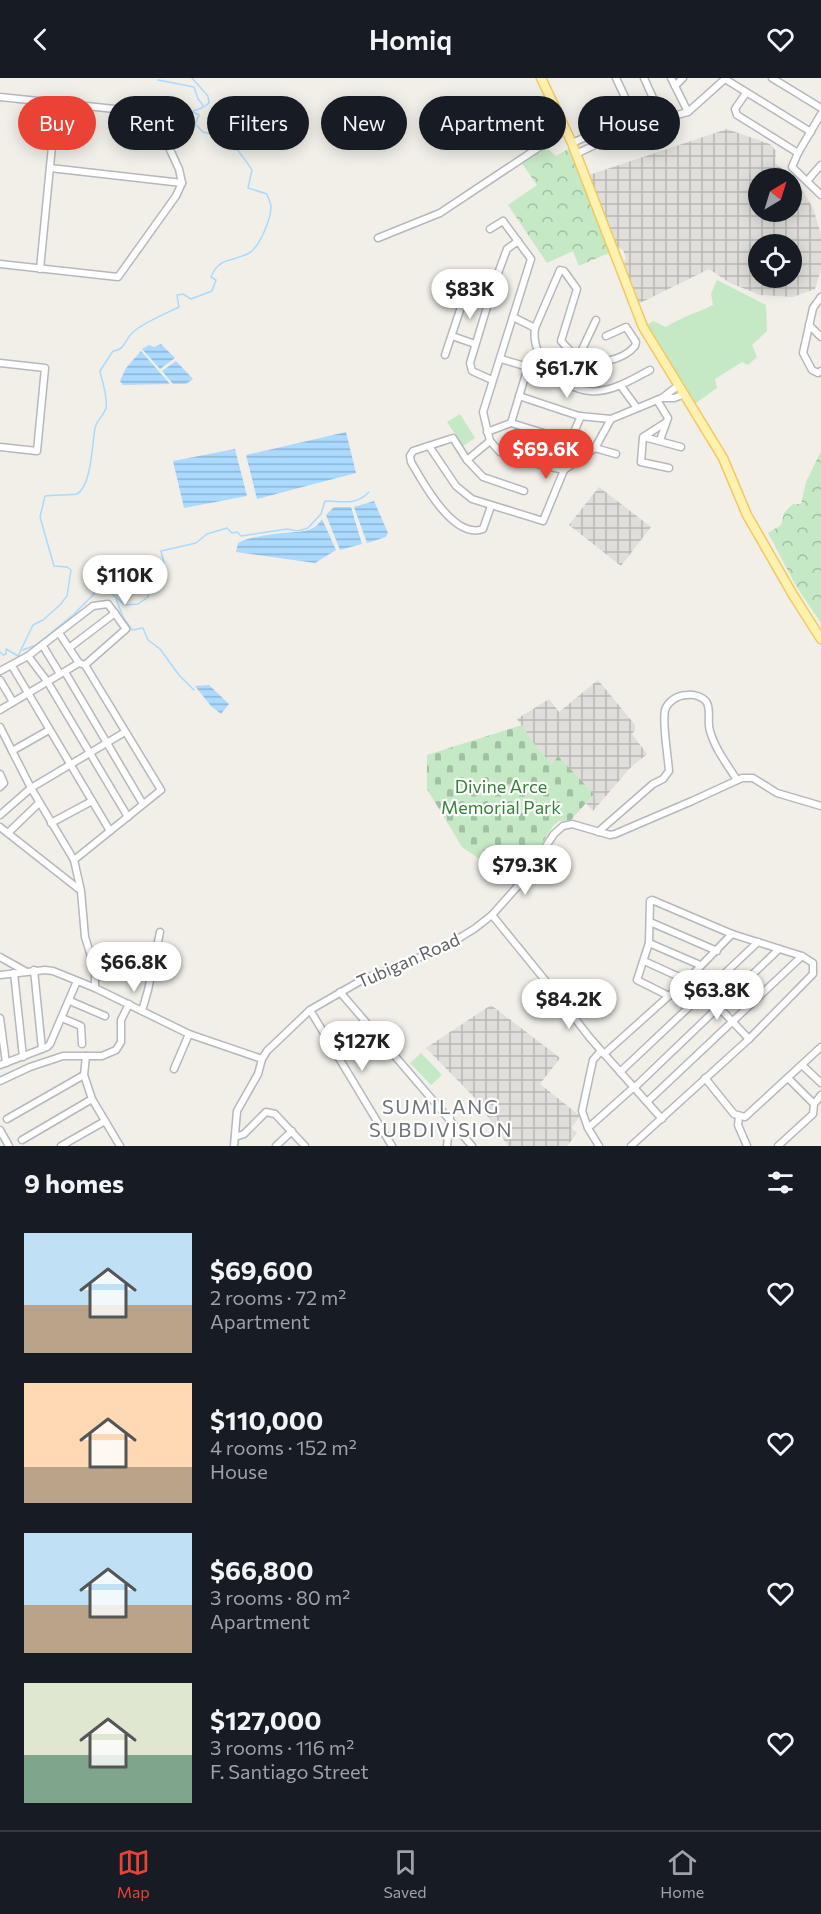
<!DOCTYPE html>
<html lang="en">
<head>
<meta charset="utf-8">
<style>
  :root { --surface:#171b24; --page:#20242c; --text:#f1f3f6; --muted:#9ea1a6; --line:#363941; --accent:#ea4335 }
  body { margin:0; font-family:Commissioner,sans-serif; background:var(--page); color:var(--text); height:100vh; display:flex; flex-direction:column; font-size:22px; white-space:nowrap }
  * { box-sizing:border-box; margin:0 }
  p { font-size:20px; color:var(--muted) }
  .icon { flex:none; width:33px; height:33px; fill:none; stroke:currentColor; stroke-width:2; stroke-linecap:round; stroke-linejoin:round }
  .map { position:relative; height:1068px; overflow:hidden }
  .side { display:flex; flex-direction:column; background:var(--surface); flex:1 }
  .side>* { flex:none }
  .banner { position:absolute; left:18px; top:18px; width:786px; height:54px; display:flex; gap:12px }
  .needle { width:39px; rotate:38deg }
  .controls { position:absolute; left:748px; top:90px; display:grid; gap:12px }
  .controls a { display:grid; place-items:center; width:54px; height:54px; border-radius:50%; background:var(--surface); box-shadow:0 3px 15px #0003; font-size:30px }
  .price { position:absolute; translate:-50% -51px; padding:0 14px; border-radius:21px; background:#fff; color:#222; font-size:20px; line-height:39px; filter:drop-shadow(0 2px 3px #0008) }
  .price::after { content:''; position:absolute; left:50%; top:36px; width:18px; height:14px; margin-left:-9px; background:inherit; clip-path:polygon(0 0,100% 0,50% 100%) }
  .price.active { background:var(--accent); color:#fff }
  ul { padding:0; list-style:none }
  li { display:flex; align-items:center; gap:18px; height:150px; padding:0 24px }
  li span { display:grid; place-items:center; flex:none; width:168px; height:120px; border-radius:0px; color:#555 }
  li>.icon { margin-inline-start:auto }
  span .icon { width:72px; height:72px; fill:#fffc; stroke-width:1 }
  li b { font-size:26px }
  h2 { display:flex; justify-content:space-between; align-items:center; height:72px; padding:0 24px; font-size:26px }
  .chip { padding:0 21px; border-radius:27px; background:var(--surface); box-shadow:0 3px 15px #0003; font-size:21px; line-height:54px }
  .chip.active { background:var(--accent); color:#fff }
  header { display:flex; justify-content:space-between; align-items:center; height:78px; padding:0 24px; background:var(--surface); font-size:27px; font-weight:600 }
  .tab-bar { display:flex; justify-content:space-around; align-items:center; height:84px; border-top:2px solid var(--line); background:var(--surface); font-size:16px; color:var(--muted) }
  .tab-bar a { display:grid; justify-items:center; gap:3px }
  .tab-bar .active { color:var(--accent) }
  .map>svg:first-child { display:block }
</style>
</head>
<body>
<header><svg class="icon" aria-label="back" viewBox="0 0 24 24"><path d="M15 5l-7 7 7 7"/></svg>Homiq<svg class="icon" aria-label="heart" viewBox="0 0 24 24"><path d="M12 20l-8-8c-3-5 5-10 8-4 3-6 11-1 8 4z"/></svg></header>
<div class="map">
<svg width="821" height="1068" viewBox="0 0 821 1068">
  <defs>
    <pattern id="industrial-grid" width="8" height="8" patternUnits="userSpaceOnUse" patternTransform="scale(1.5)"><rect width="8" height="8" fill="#e0deda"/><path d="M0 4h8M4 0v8" fill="none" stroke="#b9b8b5"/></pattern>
    <pattern id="forest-crowns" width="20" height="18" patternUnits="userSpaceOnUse" patternTransform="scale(1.5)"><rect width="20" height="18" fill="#c5e8c5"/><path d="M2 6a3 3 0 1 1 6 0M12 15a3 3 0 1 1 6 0" fill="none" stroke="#a3c0a4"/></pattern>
    <pattern id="cemetery-stones" width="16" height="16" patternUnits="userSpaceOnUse" patternTransform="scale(1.5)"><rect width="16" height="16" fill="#c5e8c5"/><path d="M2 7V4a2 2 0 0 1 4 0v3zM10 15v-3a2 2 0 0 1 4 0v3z" fill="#a3c0a4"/></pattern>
    <pattern id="water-rules" width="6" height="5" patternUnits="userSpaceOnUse" patternTransform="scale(1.5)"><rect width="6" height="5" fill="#aadaff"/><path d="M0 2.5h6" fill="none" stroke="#8eb4d2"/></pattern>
  </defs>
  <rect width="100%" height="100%" fill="#f1efe8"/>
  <g fill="url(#industrial-grid)" fill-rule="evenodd">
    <path d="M727,51L770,66L776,73L775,85L796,102L813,130L821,156V192L815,211L793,219L760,217L730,205L709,191L638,226L624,184L626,180L623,172L618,170L589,97ZM759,100H792V134H759ZM759,166H792V200H759Z"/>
    <polygon points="599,409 651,449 621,488 569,447"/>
    <polygon points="598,602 635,647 635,652 632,656 647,676 630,690 593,733 586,725 594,716 559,679 552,687 535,667 517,641 549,621 559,634"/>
    <polygon points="491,927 560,980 540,1006 580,1038 571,1050 577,1055 567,1068 508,1068 474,1019 426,970"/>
  </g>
  <g fill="#c5e8c5">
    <path d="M717,202L766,227L767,253L752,267L757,279L748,287L742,284L715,301L717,310L696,325L647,247L653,243L666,249C681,239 697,235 713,227L711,216Z"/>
    <polygon points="460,336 475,360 463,368 447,344"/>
    <polygon points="421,975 442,997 431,1007 410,985"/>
  </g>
  <g fill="url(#forest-crowns)">
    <polygon points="545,68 556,78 570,70 611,174 579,188 573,173 547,185 508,127 537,107 521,84"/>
    <polygon points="821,373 821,545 796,508 768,455 781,447 784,435 793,426 801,426 806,404"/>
  </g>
  <polygon fill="url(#cemetery-stones)" points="522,647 535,667 552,687 558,678 594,716 571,742 559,743 553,748 520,800 495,786 481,782 462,769 427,711 427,677"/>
  <g fill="url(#water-rules)">
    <polygon points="161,266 175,280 160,291 142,271 149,267 154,269"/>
    <polygon points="141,273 170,306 123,307 120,303 126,290"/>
    <polygon points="176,283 193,301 186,306 173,306 162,293"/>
    <polygon points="346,354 356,395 257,421 246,377"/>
    <polygon points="235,371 247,418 184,430 173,383"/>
    <polygon points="374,423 388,455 386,459 367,465 354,429"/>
    <polygon points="334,429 351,429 362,466 340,472 326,437"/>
    <path d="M322,441L336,472L315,485L236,474L238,465C249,459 272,456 285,455C299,453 313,456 322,441Z"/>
    <polygon points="209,607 229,626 221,636 211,628 195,608"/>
  </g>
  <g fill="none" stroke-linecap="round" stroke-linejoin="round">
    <g stroke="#aadaff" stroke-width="1.5">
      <polyline points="192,0 208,18 209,25 204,29"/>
      <polyline points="116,521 123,539 132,552 143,550 148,562 160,571 179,597 194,612"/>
      <path d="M23,572L36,567L73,537L94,516L96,506L99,505L125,527L138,526L148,519L150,507L163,506L165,489L161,473L196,465L207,456L227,450L232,455L237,454L241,458L287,451L298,453L308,450L321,436L325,423C342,423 356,428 369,414"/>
      <path d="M0,574L3,577L6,576V571L18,578L33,547L43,542L60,527L67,518L71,492L67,489L54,488L40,439L45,418C52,417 75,417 77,416C92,407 92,365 95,350C97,342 104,337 106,330C108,318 102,304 100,293L113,273C124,273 125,262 132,255C142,245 167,235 179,229L177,217L183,216L191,221L212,213L216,202L211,199C219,178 234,184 249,175C259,170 271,141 271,129C271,125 268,120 267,116L248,110L252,92C236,69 232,60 203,54L195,46L199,37L193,34V33L202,30L203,27L198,21L194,9L158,2"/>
    </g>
    <defs>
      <g id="minor">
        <polyline points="616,0 639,49"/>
        <polyline points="644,0 663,42"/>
        <polyline points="671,0 688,34"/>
        <polyline points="772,0 821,30"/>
        <polyline points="725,1 811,54"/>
        <polyline points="675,8 683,0"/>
        <polyline points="746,15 735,31 737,37 798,75"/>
        <polyline points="0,19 153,35 179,91 182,105 176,118 118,199 0,186"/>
        <polyline points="821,36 798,75 792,89 821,117"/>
        <polyline points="572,65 593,56 604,57 688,34 726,0"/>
        <polyline points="576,76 599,65 604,57"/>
        <polyline points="50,90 182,105"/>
        <polyline points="807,103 821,87"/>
        <polyline points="490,151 503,143 531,181 483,334 490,363 500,374 529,384 564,392"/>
        <polyline points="378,160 440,135 565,52"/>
        <polyline points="40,191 52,68"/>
        <polyline points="821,219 813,230 803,275 812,292 818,295 821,293"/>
        <polyline points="513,239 535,250"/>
        <polyline points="809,247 821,259"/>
        <polyline points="452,258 475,266"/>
        <path d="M606,258L626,249L636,264L635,268C624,282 594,289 578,280C572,276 566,268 561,263L577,211L564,193L560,192L535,250C530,279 561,311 590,313C611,315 633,301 650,292"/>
        <polyline points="445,277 471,199 494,206"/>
        <polyline points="0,285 45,290 37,373 0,369"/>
        <polyline points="560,301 578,280 596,242"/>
        <polyline points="492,302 472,293 470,285 494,206 507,171 518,163"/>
        <polyline points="621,308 637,330"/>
        <polyline points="519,318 579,338 611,341"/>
        <polyline points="662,320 674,320 685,316"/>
        <polyline points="657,322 668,340 660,362"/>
        <polyline points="511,345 570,363 581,338"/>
        <polyline points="665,345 643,359 641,384 669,390"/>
        <polyline points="487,354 511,345 528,289 501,281"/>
        <polyline points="644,359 681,369"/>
        <polyline points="429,368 456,408 472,421 543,443 564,392 595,370 611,341 662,320 679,307"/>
        <polyline points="595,370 616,376"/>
        <polyline points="467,382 490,363"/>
        <path d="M491,428L483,451C454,462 423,405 411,384L410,378L413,373L453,360L467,382L483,399L524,413"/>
        <polyline points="59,555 79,585 85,587 161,712 74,782"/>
        <polyline points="43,568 60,596"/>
        <polyline points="69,570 115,535"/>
        <polyline points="28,578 47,603 128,739"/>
        <polyline points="12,588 110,753"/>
        <polyline points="0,593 28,578 93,528 108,526 126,551 85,587"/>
        <polyline points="65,594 143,726"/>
        <polyline points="0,602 13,624"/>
        <polyline points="0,632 79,585"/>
        <polyline points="0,649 31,710 74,782 81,813 85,859 95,891 95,910"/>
        <polyline points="12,673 49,652"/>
        <polyline points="0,696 4,705 0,709"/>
        <polyline points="0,737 31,710 125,654"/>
        <polyline points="51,745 92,723"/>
        <polyline points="0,749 80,812"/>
        <path d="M598,754L653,706L663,701L669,693C668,678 662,645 665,632C668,623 678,617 687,617C694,616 704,619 707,625C711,633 707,644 710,653C715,671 727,686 737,702"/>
        <polyline points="8,755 39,725"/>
        <polyline points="492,837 553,912 590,960 662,1041"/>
        <polyline points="650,844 717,873"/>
        <polyline points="649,865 700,887"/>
        <polyline points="0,879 25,893"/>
        <polyline points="644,883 686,902"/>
        <polyline points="34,892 42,971"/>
        <polyline points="14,895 23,979"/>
        <polyline points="0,897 45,892 53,893 95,910 189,956 262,981"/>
        <polyline points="690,899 749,961"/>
        <polyline points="340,914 472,1068"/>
        <polyline points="70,923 105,938"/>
        <polyline points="310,932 392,1068"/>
        <polyline points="142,933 148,912 160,854"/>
        <polyline points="0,940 6,985"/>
        <polyline points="62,940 81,948 82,966"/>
        <polyline points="604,976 690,899 732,856"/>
        <polyline points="86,978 84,997 92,1021 120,1068"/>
        <polyline points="0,987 47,969 50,966 77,903"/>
        <polyline points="802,987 821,1005"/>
        <polyline points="174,991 189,956"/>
        <polyline points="620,994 758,864"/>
        <polyline points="705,1000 734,1036 745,1039 821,969"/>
        <polyline points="788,1000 814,1026 821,1017"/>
        <polyline points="0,1003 30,989 63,978 102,978 116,972 121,964 121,942 129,926"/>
        <polyline points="634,1010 779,871"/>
        <polyline points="647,1024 802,878"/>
        <polyline points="739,1038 738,1047 747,1068"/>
        <polyline points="7,1041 84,997"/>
        <polyline points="588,1050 634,1009"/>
        <polyline points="0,1052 9,1068"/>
        <polyline points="235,1059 244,1056 266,1034 275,1036 305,1068"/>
        <polyline points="22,1062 92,1021"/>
        <polyline points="61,1068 105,1043"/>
        <polyline points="234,1068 237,1033 258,996 262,981 267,973 310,932 362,902 443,870 474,851 492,837 525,800 554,756 563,748 572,746 610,757 615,756 692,723 742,700 753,700 777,715 821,728"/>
        <polyline points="276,1068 292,1053"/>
        <polyline points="447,1068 450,1040"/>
        <polyline points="599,1068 588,1050 582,1033 593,982 601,973"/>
        <polyline points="631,1068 749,961 813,896 813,885 802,878 732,856 652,822 650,823 649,865 637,902 669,918"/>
        <polyline points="778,1068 813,1036 814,1026"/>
      </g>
      <polyline id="major" points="541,0 572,65 643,249 723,380 747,437 793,517 821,561"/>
    </defs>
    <use href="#minor" stroke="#b5b8bc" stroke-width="9"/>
    <use href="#major" stroke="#f2c960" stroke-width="11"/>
    <use href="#minor" stroke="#fff" stroke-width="6"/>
    <use href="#major" stroke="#fff2af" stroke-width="8"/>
  </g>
  <g text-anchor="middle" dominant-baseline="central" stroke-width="4.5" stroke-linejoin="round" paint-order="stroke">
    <g font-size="18" fill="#348238" stroke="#fff">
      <text x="501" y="708">Divine Arce<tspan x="501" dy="21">Memorial Park</tspan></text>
    </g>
    <g font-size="18" fill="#5f6368" stroke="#fff">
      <text transform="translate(408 882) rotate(-24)">Tubigan Road</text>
    </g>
    <g font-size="20" letter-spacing="1.5" fill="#70757a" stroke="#fff">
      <text x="441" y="1028">SUMILANG<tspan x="441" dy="23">SUBDIVISION</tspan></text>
    </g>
  </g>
</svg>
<div class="controls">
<a><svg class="needle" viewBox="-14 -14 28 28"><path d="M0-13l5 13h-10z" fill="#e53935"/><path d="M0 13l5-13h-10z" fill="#9ea1a6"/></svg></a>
<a><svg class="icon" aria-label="locate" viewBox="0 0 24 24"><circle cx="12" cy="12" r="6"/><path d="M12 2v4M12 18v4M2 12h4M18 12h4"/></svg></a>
</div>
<b class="price" style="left:470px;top:242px">$83K</b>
<b class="price" style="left:567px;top:321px">$61.7K</b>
<b class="price active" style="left:546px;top:402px">$69.6K</b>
<b class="price" style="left:125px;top:528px">$110K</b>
<b class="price" style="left:525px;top:818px">$79.3K</b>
<b class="price" style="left:134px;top:915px">$66.8K</b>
<b class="price" style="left:717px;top:943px">$63.8K</b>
<b class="price" style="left:569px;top:952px">$84.2K</b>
<b class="price" style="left:362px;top:994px">$127K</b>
<div class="banner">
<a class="chip active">Buy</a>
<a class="chip">Rent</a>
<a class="chip">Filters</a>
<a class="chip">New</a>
<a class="chip">Apartment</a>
<a class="chip">House</a>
</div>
</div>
<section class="side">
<h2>9 homes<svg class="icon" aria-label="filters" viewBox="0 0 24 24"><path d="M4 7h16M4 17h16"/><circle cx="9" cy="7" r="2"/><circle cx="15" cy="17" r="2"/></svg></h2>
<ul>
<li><span style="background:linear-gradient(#bfe0f5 60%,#b9a48a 0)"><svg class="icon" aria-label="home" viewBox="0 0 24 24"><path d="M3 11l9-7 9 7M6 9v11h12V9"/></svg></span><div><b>$69,600</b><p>2 rooms · 72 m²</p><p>Apartment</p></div><svg class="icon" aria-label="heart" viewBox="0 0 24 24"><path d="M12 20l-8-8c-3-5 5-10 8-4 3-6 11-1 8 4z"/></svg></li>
<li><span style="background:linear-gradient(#ffd9b3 70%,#b9a48a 0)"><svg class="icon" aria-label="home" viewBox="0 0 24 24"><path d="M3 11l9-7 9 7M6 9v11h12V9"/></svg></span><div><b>$110,000</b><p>4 rooms · 152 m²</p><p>House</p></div><svg class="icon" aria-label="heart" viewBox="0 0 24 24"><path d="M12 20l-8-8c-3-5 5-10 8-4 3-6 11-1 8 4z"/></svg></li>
<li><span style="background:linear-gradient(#bfe0f5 60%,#b9a48a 0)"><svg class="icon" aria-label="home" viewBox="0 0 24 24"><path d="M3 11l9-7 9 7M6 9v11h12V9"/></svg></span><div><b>$66,800</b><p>3 rooms · 80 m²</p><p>Apartment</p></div><svg class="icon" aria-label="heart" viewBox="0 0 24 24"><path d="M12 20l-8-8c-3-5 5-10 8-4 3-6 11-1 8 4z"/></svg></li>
<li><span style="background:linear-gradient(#dfe7d0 60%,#7fa58c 0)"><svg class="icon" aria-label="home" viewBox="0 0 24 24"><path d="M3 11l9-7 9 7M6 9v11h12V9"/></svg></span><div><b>$127,000</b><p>3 rooms · 116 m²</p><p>F. Santiago Street</p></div><svg class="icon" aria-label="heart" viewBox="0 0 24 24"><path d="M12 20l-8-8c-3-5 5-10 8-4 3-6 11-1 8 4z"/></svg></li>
</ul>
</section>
<nav class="tab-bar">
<a class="active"><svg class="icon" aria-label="map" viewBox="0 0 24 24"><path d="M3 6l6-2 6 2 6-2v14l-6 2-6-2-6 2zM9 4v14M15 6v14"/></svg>Map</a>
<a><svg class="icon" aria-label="saved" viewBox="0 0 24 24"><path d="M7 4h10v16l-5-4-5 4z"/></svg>Saved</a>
<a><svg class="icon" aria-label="home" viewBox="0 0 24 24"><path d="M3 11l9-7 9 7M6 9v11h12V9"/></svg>Home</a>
</nav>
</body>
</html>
